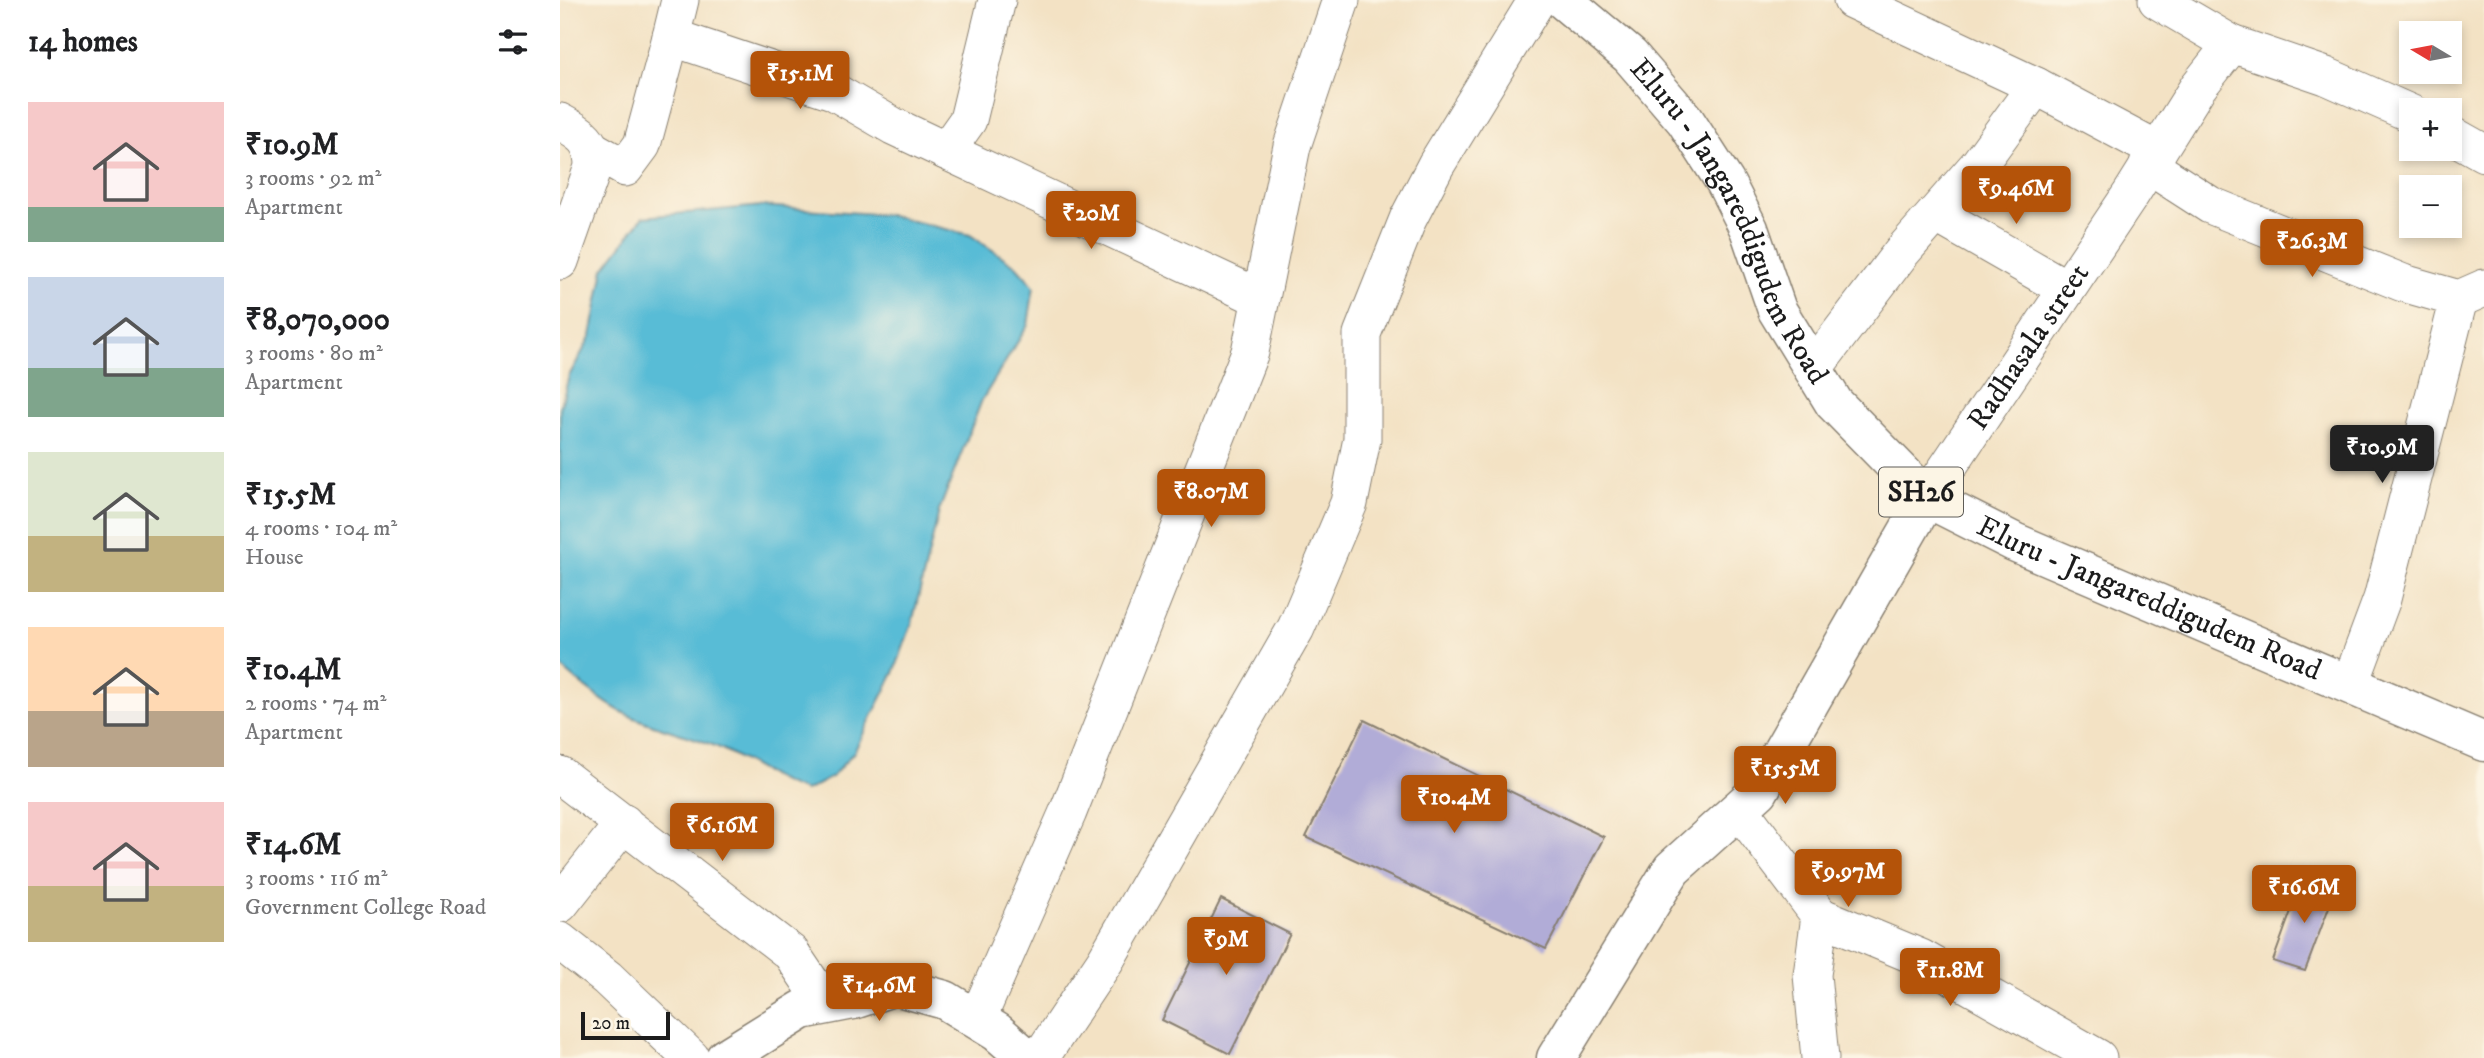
<!DOCTYPE html>
<html lang="en">
<head>
<meta charset="utf-8">
<style>
  :root { --surface:#fff; --page:#f2f2f2; --text:#202124; --muted:#757577; --accent:#b45309 }
  body { margin:0; font-family:"IM FELL DW Pica",serif; background:var(--page); color:var(--text); height:100vh; display:flex; flex-direction:column; font-size:26px; white-space:nowrap }
  * { box-sizing:border-box; margin:0 }
  p { font-size:23px; color:var(--muted) }
  .icon { flex:none; width:38px; height:38px; fill:none; stroke:currentColor; stroke-width:2; stroke-linecap:round; stroke-linejoin:round }
  .map { position:relative; flex:1; overflow:hidden }
  .drawer { display:flex; flex-direction:column; background:var(--surface); width:560px }
  .drawer>* { flex:none }
  .needle { width:46px; rotate:280deg }
  .buttons { position:absolute; left:1839px; top:21px; display:grid; gap:14px }
  .buttons a { display:grid; place-items:center; width:63px; height:63px; border-radius:0px; background:var(--surface); box-shadow:0 4px 10px #0003; font-size:35px }
  .scale { position:absolute; left:21px; bottom:18px; width:89px; box-sizing:border-box; padding-left:7px; border:4px solid #1c1c1c; border-top:0; font-size:19px; line-height:24px; white-space:nowrap; color:#1c1c1c; -webkit-text-stroke:5px #fcf5e5; paint-order:stroke }
  .price { position:absolute; translate:-50% -60px; padding:0 16px; border-radius:7px; background:var(--accent); color:#fff; font-size:23px; line-height:46px; filter:drop-shadow(0 2px 4px #0008) }
  .price::after { content:''; position:absolute; left:50%; top:42px; width:21px; height:16px; margin-left:-10px; background:inherit; clip-path:polygon(0 0,100% 0,50% 100%) }
  .price.selected { background:#222; color:#fff }
  ul { padding:0; list-style:none }
  li { display:flex; align-items:center; gap:21px; height:175px; padding:0 28px }
  li span { display:grid; place-items:center; flex:none; width:196px; height:140px; border-radius:0px; color:#555 }
  li>.icon { margin-inline-start:auto }
  span .icon { width:84px; height:84px; fill:#fffc; stroke-width:1 }
  li b { font-size:30px }
  h2 { display:flex; justify-content:space-between; align-items:center; height:84px; padding:0 28px; font-size:30px }
  main { display:flex; flex:1; min-height:0 }
  .map>svg:first-child { display:block }
</style>
</head>
<body>
<main>
<section class="drawer">
<h2>14 homes<svg class="icon" aria-label="filters" viewBox="0 0 24 24"><path d="M4 7h16M4 17h16"/><circle cx="9" cy="7" r="2"/><circle cx="15" cy="17" r="2"/></svg></h2>
<ul>
<li><span style="background:linear-gradient(#f6c9c9 75%,#7fa58c 0)"><svg class="icon" aria-label="home" viewBox="0 0 24 24"><path d="M3 11l9-7 9 7M6 9v11h12V9"/></svg></span><div><b>₹10.9M</b><p>3 rooms · 92 m²</p><p>Apartment</p></div></li>
<li><span style="background:linear-gradient(#c9d6e8 65%,#7fa58c 0)"><svg class="icon" aria-label="home" viewBox="0 0 24 24"><path d="M3 11l9-7 9 7M6 9v11h12V9"/></svg></span><div><b>₹8,070,000</b><p>3 rooms · 80 m²</p><p>Apartment</p></div></li>
<li><span style="background:linear-gradient(#dfe7d0 60%,#c2b280 0)"><svg class="icon" aria-label="home" viewBox="0 0 24 24"><path d="M3 11l9-7 9 7M6 9v11h12V9"/></svg></span><div><b>₹15.5M</b><p>4 rooms · 104 m²</p><p>House</p></div></li>
<li><span style="background:linear-gradient(#ffd9b3 60%,#b9a48a 0)"><svg class="icon" aria-label="home" viewBox="0 0 24 24"><path d="M3 11l9-7 9 7M6 9v11h12V9"/></svg></span><div><b>₹10.4M</b><p>2 rooms · 74 m²</p><p>Apartment</p></div></li>
<li><span style="background:linear-gradient(#f6c9c9 60%,#c2b280 0)"><svg class="icon" aria-label="home" viewBox="0 0 24 24"><path d="M3 11l9-7 9 7M6 9v11h12V9"/></svg></span><div><b>₹14.6M</b><p>3 rooms · 116 m²</p><p>Government College Road</p></div></li>
</ul>
</section>
<div class="map">
<svg width="1924" height="1058" viewBox="0 0 1924 1058">
  <rect width="100%" height="100%" fill="#fcf5e5"/>
  <filter id="ink" filterUnits="userSpaceOnUse"><feTurbulence type="fractalNoise" baseFrequency=".0143" numOctaves="2"/><feDisplacementMap in="SourceGraphic" scale="14" xChannelSelector="R" yChannelSelector="G"/><feConvolveMatrix kernelMatrix="1 2 1 2 8 2 1 2 1" color-interpolation-filters="sRGB"/></filter>
  <filter id="wash" filterUnits="userSpaceOnUse"><feTurbulence type="fractalNoise" baseFrequency=".00686" numOctaves="4" result="noise"/><feDisplacementMap in="SourceGraphic" scale="28" xChannelSelector="R" yChannelSelector="G"/><feGaussianBlur stdDeviation="1.57" result="paint"/><feColorMatrix in="noise" values="0 0 0 0 0 0 0 0 0 0 0 0 0 0 0 0 0 1.4 0 .05"/><feComposite in="paint" operator="in"/></filter>
  <g filter="url(#wash)">
    <rect width="100%" height="100%" fill="#f3e2c4"/>
    <path fill="#58bcd6" stroke="#3a6c79" stroke-width="2" d="M202,206L328,215L410,235L456,266L474,286L468,325L422,400L379,511L352,623L334,673L294,752L272,777L246,791C216,783 189,762 160,748C127,733 91,728 60,711C38,699 19,683 0,666V409L9,376L31,336L44,269L83,217Z"/>
    <g id="blocks">
      <g fill="#b1acd7">
        <polygon points="804,720 1044,837 986,949 746,837"/>
        <polygon points="1743,878 1775,891 1745,971 1713,961"/>
        <polygon points="661,899 730,934 670,1054 602,1020"/>
      </g>
    </g>
  </g>
  <g filter="url(#ink)">
    <use href="#blocks" fill-opacity="0" stroke="#887f70" stroke-width="2"/>
    <g fill="none" stroke-linecap="round" stroke-linejoin="round">
      <defs>
        <g id="minor">
          <polyline points="120,0 111,37 273,91 333,126 386,151 408,120 437,0"/>
          <polyline points="1292,0 1476,86"/>
          <polyline points="1597,0 1672,44"/>
          <path d="M0,122C22,134 33,140 33,167L0,261"/>
          <polyline points="1890,134 1924,153"/>
          <polyline points="33,150 65,168 82,145 111,37"/>
          <polyline points="386,151 700,298"/>
          <polyline points="1588,165 1650,205 1843,283 1899,299 1924,288"/>
          <polyline points="1376,214 1507,289"/>
          <polyline points="1253,369 1341,253 1419,164 1476,86 1598,151"/>
          <path id="s1" d="M1367,498L1571,194L1638,87L1672,44L1766,76L1852,114"/>
          <polyline points="1790,685 1822,599 1899,299"/>
          <polyline points="0,775 231,953 266,1005"/>
          <polyline points="1180,810 1260,916 1252,975 1260,1058"/>
          <polyline points="0,904 64,823"/>
          <polyline points="1260,916 1361,958 1538,1058"/>
          <polyline points="0,941 47,978 131,1058"/>
          <polyline points="417,1020 508,812 690,352 732,146 781,0"/>
          <polyline points="480,1058 545,961 736,628 789,503 802,439 802,334 848,219 876,165 977,0"/>
        </g>
        <g id="major">
          <path id="s2" d="M1003,0L1070,56L1125,120L1165,182L1189,229L1217,310L1274,403L1367,498L1454,542L1924,742"/>
          <polyline points="165,1058 242,1010 293,1000 335,986 385,1000 437,1032 467,1058"/>
          <polyline points="996,1058 1112,869 1199,791 1367,498"/>
        </g>
      </defs>
      <use href="#minor" stroke="#887f70" stroke-width="39"/>
      <use href="#major" stroke="#887f70" stroke-width="41"/>
      <use href="#minor" stroke="#fff" stroke-width="37"/>
      <use href="#major" stroke="#fff" stroke-width="38"/>
    </g>
  </g>
  <g text-anchor="middle" dominant-baseline="central" stroke-width="6" stroke-linejoin="round" paint-order="stroke">
    <rect fill="#fcf5e5" stroke="#5f5d58" stroke-width="2" x="1319" y="467.5" width="84" height="49" rx="5"/>
    <g font-size="28" font-weight="bold" fill="#1c1c1c">
      <text x="1361" y="492">SH26</text>
    </g>
    <g font-size="30" fill="#1c1c1c" stroke="#fcf5e5">
      <text stroke="none"><textPath href="#s2" startOffset="282">Eluru - Jangareddigudem Road</textPath></text>
      <text stroke="none"><textPath href="#s1" startOffset="182">Radhasala street</textPath></text>
      <text stroke="none"><textPath href="#s2" startOffset="870">Eluru - Jangareddigudem Road</textPath></text>
    </g>
  </g>
</svg>
<div class="buttons">
<a><svg class="needle" viewBox="-14 -14 28 28"><path d="M0-13l5 13h-10z" fill="#e53935"/><path d="M0 13l5-13h-10z" fill="#757577"/></svg></a>
<a>+</a>
<a>−</a>
</div>
<div class="scale">20 m</div>
<b class="price" style="left:240px;top:111px">₹15.1M</b>
<b class="price" style="left:1456px;top:226px">₹9.46M</b>
<b class="price" style="left:531px;top:251px">₹20M</b>
<b class="price" style="left:1752px;top:279px">₹26.3M</b>
<b class="price selected" style="left:1822px;top:485px">₹10.9M</b>
<b class="price" style="left:651px;top:529px">₹8.07M</b>
<b class="price" style="left:1225px;top:806px">₹15.5M</b>
<b class="price" style="left:894px;top:835px">₹10.4M</b>
<b class="price" style="left:162px;top:863px">₹6.16M</b>
<b class="price" style="left:1288px;top:909px">₹9.97M</b>
<b class="price" style="left:1744px;top:925px">₹16.6M</b>
<b class="price" style="left:666px;top:977px">₹9M</b>
<b class="price" style="left:1390px;top:1008px">₹11.8M</b>
<b class="price" style="left:319px;top:1023px">₹14.6M</b>
</div>
</main>
</body>
</html>
